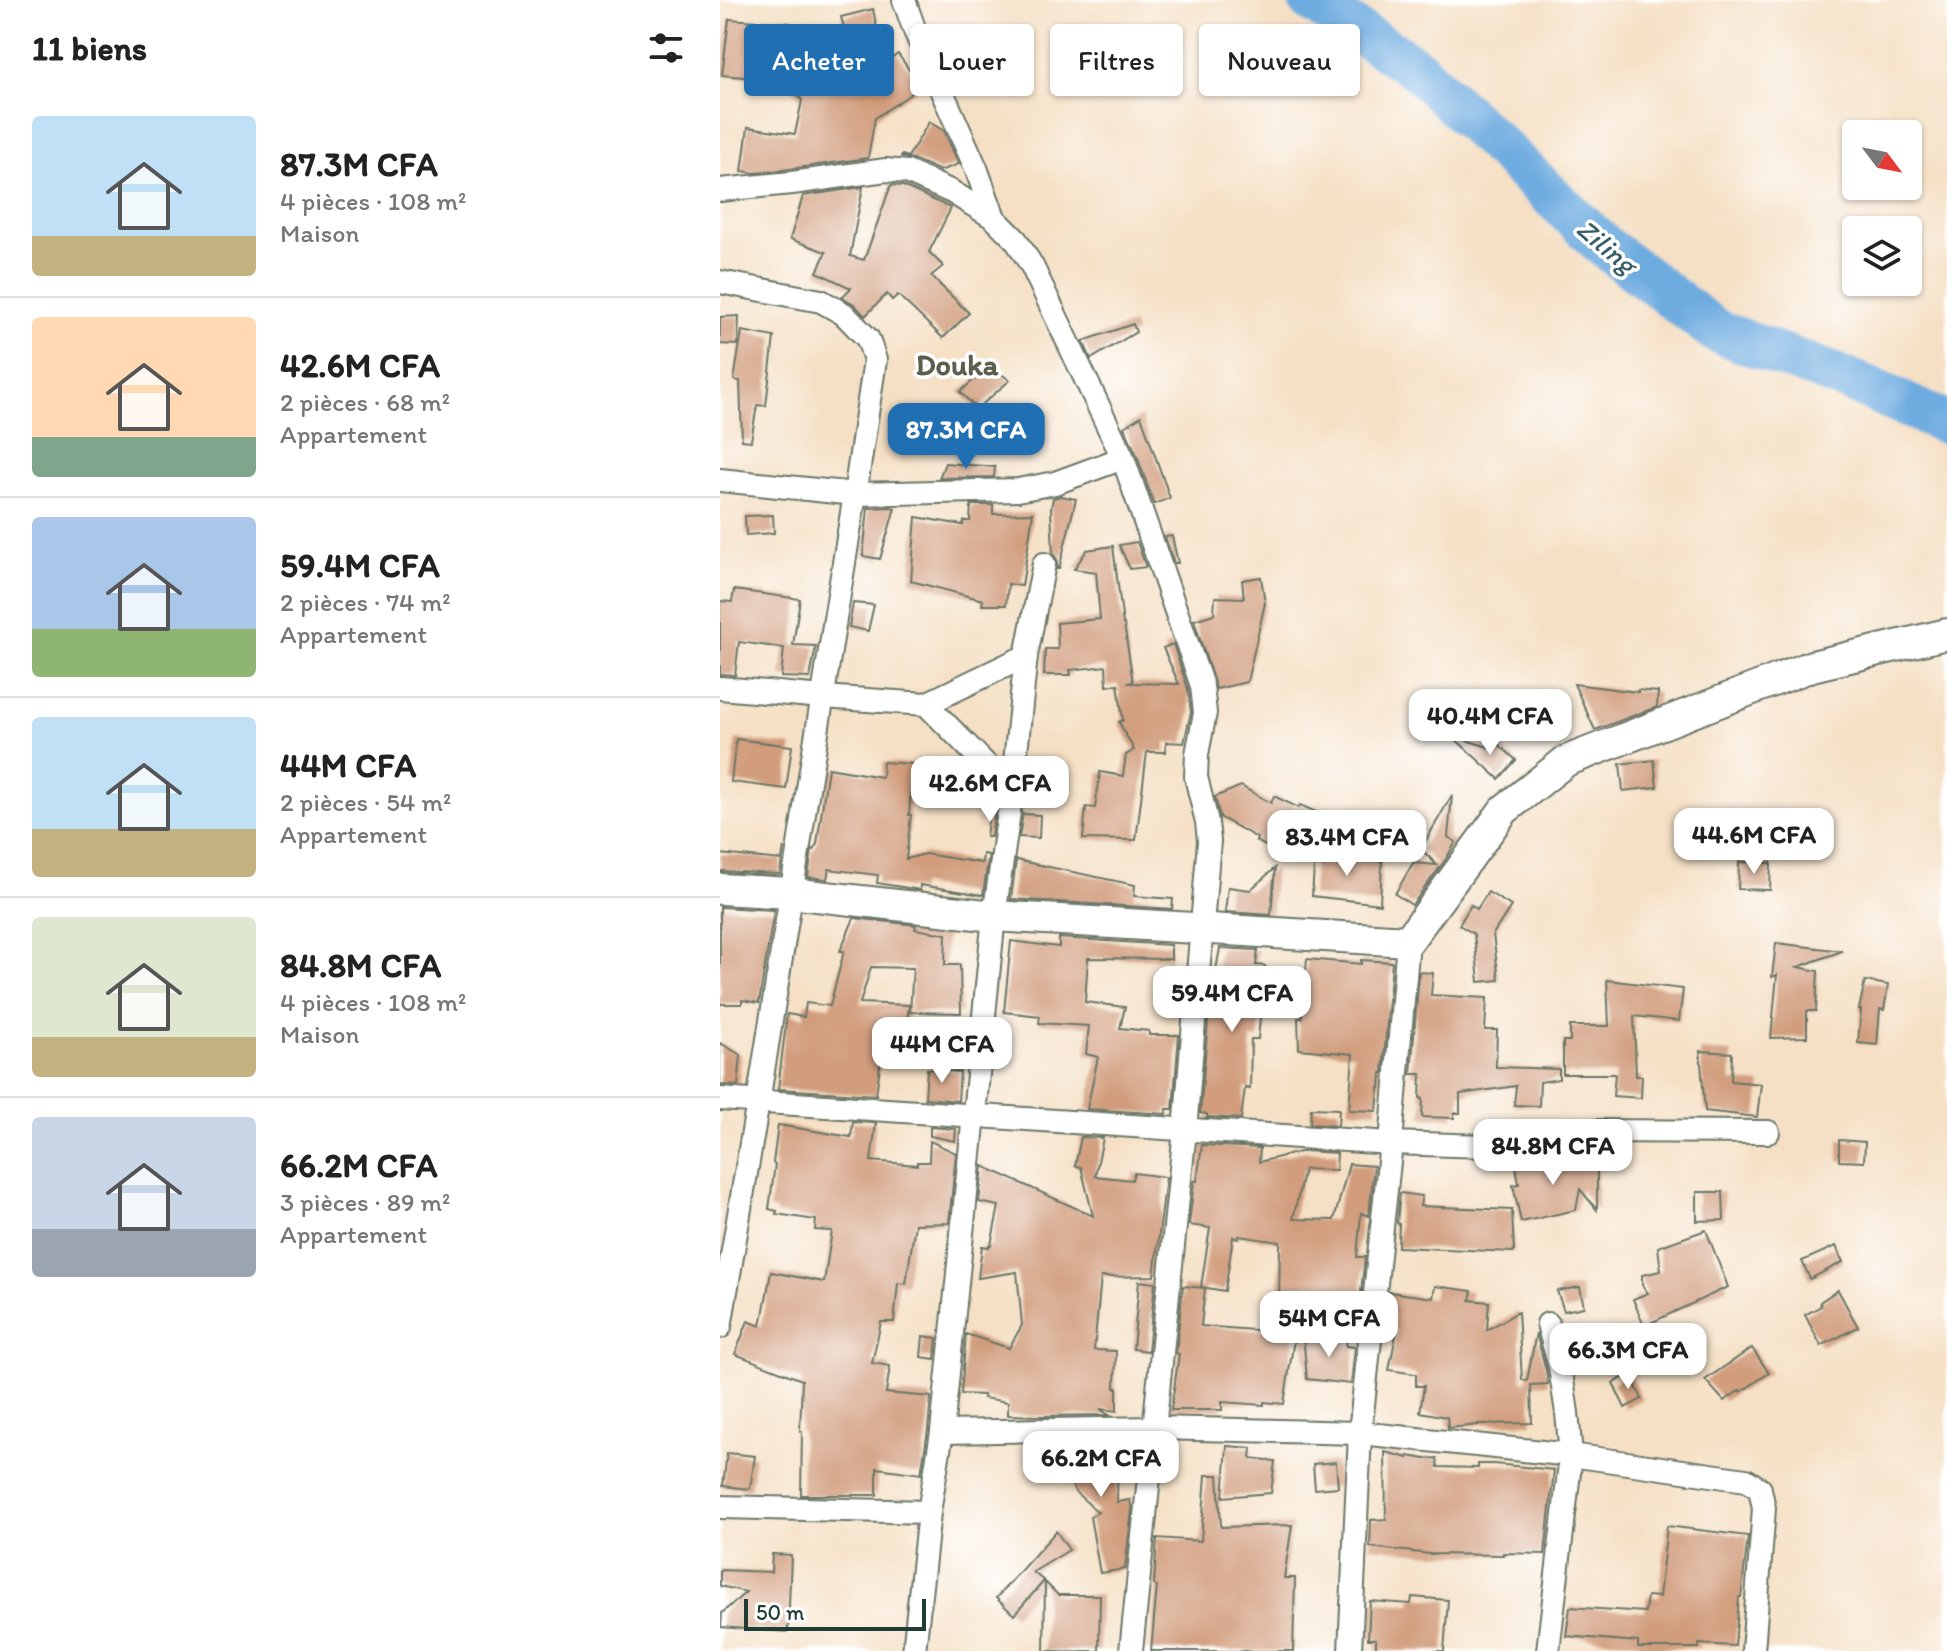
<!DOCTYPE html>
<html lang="fr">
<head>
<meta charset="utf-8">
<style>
  :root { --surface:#fff; --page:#f2f2f2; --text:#222; --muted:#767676; --line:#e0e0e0; --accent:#1f6fb2 }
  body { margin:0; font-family:Itim,sans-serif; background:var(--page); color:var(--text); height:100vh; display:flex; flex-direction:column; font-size:30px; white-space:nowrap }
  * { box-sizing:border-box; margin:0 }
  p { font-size:26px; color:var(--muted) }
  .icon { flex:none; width:44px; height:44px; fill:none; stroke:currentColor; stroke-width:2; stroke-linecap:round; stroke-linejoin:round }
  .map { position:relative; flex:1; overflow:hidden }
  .side { display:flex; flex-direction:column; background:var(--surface); width:720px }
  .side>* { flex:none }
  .top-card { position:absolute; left:24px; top:24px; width:760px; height:72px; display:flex; gap:16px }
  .needle { width:52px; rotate:122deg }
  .buttons { position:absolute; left:1122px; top:120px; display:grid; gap:16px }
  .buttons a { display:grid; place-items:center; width:80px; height:80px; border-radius:8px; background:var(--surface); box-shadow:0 2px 6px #0004; font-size:40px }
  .scale { position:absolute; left:24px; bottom:20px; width:182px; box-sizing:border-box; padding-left:8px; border:4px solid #1f3d34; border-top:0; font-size:22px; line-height:28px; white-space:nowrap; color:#1f3d34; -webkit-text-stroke:6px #fff; paint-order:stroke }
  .price { position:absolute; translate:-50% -68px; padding:0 18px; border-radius:16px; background:#fff; color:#222; font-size:26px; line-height:52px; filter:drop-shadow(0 2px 4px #0008) }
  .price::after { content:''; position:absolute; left:50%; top:48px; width:24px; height:18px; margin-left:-12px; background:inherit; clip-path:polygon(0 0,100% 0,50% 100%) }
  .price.on { background:var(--accent); color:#fff }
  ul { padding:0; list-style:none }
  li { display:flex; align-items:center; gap:24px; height:200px; padding:0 32px }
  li+li { border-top:2px solid var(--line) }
  li span { display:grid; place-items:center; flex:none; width:224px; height:160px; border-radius:8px; color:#555 }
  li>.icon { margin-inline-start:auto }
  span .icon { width:96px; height:96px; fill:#fffc; stroke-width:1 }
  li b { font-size:34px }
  h2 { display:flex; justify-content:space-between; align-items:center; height:96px; padding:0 32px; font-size:34px }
  .chip { padding:0 28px; border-radius:8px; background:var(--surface); box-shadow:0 2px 6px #0004; font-size:28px; line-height:72px }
  .chip.on { background:var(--accent); color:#fff }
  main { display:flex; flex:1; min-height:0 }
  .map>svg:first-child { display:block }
</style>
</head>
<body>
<main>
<section class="side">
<h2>11 biens<svg class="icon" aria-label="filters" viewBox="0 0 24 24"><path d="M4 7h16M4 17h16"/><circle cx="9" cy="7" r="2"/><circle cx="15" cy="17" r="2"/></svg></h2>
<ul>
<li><span style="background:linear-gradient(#bfe0f5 75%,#c2b280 0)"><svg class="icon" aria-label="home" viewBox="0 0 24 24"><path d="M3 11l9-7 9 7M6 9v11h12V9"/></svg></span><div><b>87.3M CFA</b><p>4 pièces · 108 m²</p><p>Maison</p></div></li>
<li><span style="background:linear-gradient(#ffd9b3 75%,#7fa58c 0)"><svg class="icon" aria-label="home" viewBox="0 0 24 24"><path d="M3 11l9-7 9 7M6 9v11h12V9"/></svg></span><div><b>42.6M CFA</b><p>2 pièces · 68 m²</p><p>Appartement</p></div></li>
<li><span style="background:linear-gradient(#a9c7e8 70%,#8fb573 0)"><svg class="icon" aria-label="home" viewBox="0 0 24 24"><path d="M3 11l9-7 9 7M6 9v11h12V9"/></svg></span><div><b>59.4M CFA</b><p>2 pièces · 74 m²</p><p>Appartement</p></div></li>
<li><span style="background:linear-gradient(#bfe0f5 70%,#c2b280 0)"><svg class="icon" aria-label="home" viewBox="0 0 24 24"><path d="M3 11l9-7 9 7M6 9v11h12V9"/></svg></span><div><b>44M CFA</b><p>2 pièces · 54 m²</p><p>Appartement</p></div></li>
<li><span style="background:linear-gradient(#dfe7d0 75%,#c2b280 0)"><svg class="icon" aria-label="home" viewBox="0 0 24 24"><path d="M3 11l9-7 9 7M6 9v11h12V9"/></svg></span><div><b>84.8M CFA</b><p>4 pièces · 108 m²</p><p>Maison</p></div></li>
<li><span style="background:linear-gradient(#c9d6e8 70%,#9aa5b1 0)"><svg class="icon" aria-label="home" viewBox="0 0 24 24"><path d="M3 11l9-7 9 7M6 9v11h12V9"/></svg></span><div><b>66.2M CFA</b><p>3 pièces · 89 m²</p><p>Appartement</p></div></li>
</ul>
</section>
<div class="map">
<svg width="1227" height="1651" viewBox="0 0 1227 1651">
  <rect width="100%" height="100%" fill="#fff"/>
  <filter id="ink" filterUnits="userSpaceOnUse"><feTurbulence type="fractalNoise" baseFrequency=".0125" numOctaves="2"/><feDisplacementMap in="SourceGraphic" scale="16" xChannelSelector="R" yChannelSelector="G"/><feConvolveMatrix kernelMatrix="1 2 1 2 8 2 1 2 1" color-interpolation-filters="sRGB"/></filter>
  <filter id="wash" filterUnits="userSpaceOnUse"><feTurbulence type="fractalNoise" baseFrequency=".006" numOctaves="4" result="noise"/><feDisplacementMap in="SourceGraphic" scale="32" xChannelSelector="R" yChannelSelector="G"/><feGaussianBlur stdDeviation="1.8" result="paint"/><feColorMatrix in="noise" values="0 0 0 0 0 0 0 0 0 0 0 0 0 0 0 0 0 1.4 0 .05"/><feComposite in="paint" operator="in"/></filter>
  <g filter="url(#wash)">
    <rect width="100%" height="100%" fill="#f5e0c5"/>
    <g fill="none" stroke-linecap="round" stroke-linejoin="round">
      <polyline stroke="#6eace0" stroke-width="44" points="590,0 697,69 884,246 996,331 1134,382 1227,423"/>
    </g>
    <g id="blocks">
      <g fill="#d19d7d">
        <polygon points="153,9 164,64 178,54 201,87 155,118 148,158 70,169 35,173 22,171 28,127 75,134 82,100 65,81 2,75 9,19 70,23 69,33 73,33 71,61 124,49 122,36 126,35 121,17"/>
        <polygon points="209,122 224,131 239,164 220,171 193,159 181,157 182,155 188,157"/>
        <polygon points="171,185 183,186 231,208 209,252 223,266 211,276 249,313 223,338 178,295 172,300 167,294 145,316 134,304 122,297 131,288 97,272 106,252 70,239 83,196 143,187 130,256 144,260"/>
        <polygon points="19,316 18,345 0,344 0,317"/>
        <polygon points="413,324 416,332 371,359 363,341"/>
        <polygon points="22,331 54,337 46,406 37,405 31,441 22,440 20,381 14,380"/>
        <polygon points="269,366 290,380 257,409 240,392"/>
        <polygon points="421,416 450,498 434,504 416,453 404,427"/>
        <polygon points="225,463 275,467 274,477 219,478"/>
        <polygon points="341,496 356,499 339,569 337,569 337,560 333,554 331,509 333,498"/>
        <polygon points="251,505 273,505 273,514 313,513 302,586 288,584 286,605 262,605 263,600 191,581 196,517 243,525 244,521 250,521"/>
        <polygon points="170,507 175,508 160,559 143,556 148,508"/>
        <polygon points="53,515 54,533 26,535 25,516"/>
        <polygon points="452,536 458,563 454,563 445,537"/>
        <polygon points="417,542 426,567 410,569 399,545"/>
        <polygon points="393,546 403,624 404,624 413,682 407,683 459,684 443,648 453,644 468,689 471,712 464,743 446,742 446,752 427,752 416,840 363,839 366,807 375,808 380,772 403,776 406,755 414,750 399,722 403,720 398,684 387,686 386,666 350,670 351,675 324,675 325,649 338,649 337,623 380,619 376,572 354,569 367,550"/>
        <polygon points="541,577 545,603 527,682 496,689 474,620 494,614 495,597 524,598 522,580"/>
        <polygon points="14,590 80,599 73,645 96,646 90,678 61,677 64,648 19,642 15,675 0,674 0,601 12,602"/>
        <polygon points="133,603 154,605 148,631 129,627"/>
        <polygon points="854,684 918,692 918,690 938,692 937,707 875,730"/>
        <polygon points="732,736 775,749 776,742 796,760 779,779"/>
        <polygon points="16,739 72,746 66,789 11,782"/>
        <polygon points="934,760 937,787 903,791 900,764"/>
        <polygon points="163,762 193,764 189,815 191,815 186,859 205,854 262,863 263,854 269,855 263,895 200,885 200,890 157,883 158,875 109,869 107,879 88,877 92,849 94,850 97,844 108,768 162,777"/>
        <polygon points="521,786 551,803 554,796 579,808 580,805 620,822 610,846 562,842 561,854 536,841 537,838 500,817 495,797"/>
        <polygon points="732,795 728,837 736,842 726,859 692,905 675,894 693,863 717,865 701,849"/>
        <polygon points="269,811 275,812 271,837 266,837"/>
        <polygon points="303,814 320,815 319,838 299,837"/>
        <polygon points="64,847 60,874 0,871 0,854 62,860"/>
        <polygon points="638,853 638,859 662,861 660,904 592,896 595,854"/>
        <polygon points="296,860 415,885 414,896 453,899 452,909 291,899"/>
        <polygon points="1019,862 1051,863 1050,890 1018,889"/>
        <polygon points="555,868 551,915 505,912 508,887 530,890"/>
        <polygon points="768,892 791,906 773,934 779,980 759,982 754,934 739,925 751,905 757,909"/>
        <polygon points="0,907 54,910 39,1003 22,1000 22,1004 0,1004"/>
        <polygon points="134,918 196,925 195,929 226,934 225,965 240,965 241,1013 190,1012 193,968 151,967 140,1003 189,1005 183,1054 162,1051 156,1095 58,1089 67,1014 84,1017 86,1003 110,1006 124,951 120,951"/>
        <polygon points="339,938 451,945 451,959 368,958 365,1002 405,1007 400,1028 429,1031 429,1035 459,1035 453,1109 447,1109 446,1114 367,1109 378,1057 366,1054 369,1026 319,1023 320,1016 284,1012 291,941 339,947"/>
        <polygon points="1056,943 1122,951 1078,967 1098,971 1096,1011 1087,1011 1087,1037 1051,1038 1057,975 1052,977"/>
        <polygon points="500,948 538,950 536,965 545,966 538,1039 531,1039 530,1089 525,1088 521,1119 487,1117 487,1114 480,1113 489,1010 497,1011 501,970 496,970"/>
        <polygon points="587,959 641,964 641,960 672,962 663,1073 661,1073 660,1088 659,1088 657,1111 629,1110 633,1054 579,1049 578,1018 582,1018"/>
        <polygon points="699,972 713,973 711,995 767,998 765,1030 777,1030 776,1067 839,1069 839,1079 820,1082 819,1106 794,1105 796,1086 740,1094 740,1113 734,1113 734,1118 702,1117 703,1099 700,1098 701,1074 691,1074"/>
        <polygon points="887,980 963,989 959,1021 914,1016 916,1076 922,1076 921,1098 893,1096 895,1074 843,1074 843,1041 850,1041 850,1026 889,1026"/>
        <polygon points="1145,981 1168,985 1164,1010 1160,1009 1157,1045 1138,1043 1141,1010 1139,1010"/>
        <polygon points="0,1043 21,1055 18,1086 0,1085"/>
        <polygon points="980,1051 1012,1053 1011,1081 1041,1084 1037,1117 985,1111"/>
        <polygon points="207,1069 240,1072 238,1101 205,1098"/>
        <polygon points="591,1108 619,1109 618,1126 590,1124"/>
        <polygon points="133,1122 156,1123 151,1161 197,1165 197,1162 209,1162 210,1141 236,1153 229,1223 195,1224 186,1284 178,1283 174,1322 161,1322 152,1363 170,1366 166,1393 211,1397 208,1430 201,1474 157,1468 157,1495 81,1495 82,1431 80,1431 82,1380 15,1354 28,1321 41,1326 51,1272 104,1282 112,1231 95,1230 96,1220 56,1214 57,1211 49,1209 55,1164 53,1163 58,1125 131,1137"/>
        <polygon points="210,1127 236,1129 235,1141 210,1136"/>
        <polygon points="361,1137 383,1138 375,1176 412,1180 414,1173 446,1177 434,1276 381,1277 374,1350 396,1351 395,1388 397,1388 397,1411 380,1409 389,1415 321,1416 288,1415 288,1402 263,1398 264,1395 241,1394 246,1334 289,1348 302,1325 297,1272 258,1278 262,1246 269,1247 269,1245 271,1245 279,1206 259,1202 263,1166 373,1216 361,1167 355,1166"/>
        <polygon points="1119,1140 1145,1142 1144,1162 1119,1161"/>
        <polygon points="482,1145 540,1148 539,1162 584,1151 617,1153 616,1170 584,1169 573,1219 614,1220 629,1164 654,1166 649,1216 641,1213 637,1257 645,1257 639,1309 630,1308 629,1313 559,1301 560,1242 519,1236 518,1239 513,1237 505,1291 481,1287 490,1228 469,1225 474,1181 477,1181"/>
        <polygon points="817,1157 817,1162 868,1159 877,1170 877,1210 860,1189 856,1210 801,1222 793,1185 799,1184 795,1160"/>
        <polygon points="977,1192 1003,1192 1004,1220 977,1221"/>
        <polygon points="680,1193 702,1196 700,1206 792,1210 794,1252 678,1247 679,1224 677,1223"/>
        <polygon points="986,1230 1008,1287 924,1326 913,1299 928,1293 922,1285 922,1275 941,1271 938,1247"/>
        <polygon points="1116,1246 1123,1262 1090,1279 1082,1261"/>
        <polygon points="419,1281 435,1283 428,1351 413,1349"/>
        <polygon points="463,1286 485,1288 481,1326 575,1333 564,1404 544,1402 544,1405 502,1402 502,1410 451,1410 459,1354 456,1353"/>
        <polygon points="715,1286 752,1291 750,1300 769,1302 767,1330 798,1312 802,1380 807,1381 816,1333 826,1370 828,1384 811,1385 812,1423 758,1424 758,1425 728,1428 727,1417 700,1412 704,1386 696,1386 696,1374 669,1370 677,1330 672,1329 674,1313 667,1312 669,1292 713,1298"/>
        <polygon points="860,1287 864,1307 844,1311 837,1291"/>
        <polygon points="1118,1290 1138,1327 1101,1346 1085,1315 1101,1306 1100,1302"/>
        <polygon points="583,1334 627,1337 626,1346 635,1347 631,1384 587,1379"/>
        <polygon points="203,1336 217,1338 215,1359 201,1357"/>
        <polygon points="1032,1348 1049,1373 1021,1392 1020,1390 1004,1401 985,1380"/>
        <polygon points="910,1374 922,1399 905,1408 893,1383"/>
        <polygon points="398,1443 397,1502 410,1500 412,1510 405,1569 380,1573 370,1517 378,1512 355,1492 337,1444"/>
        <polygon points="507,1446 532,1448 531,1458 555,1461 551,1493 503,1497"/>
        <polygon points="665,1452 688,1458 688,1456 705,1459 717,1458 718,1467 758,1468 758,1464 774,1464 834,1470 825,1554 783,1553 783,1555 710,1554 650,1547 651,1520 666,1519"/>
        <polygon points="7,1453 35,1456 30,1489 3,1486"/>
        <polygon points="616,1462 618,1487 595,1489 593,1464"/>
        <polygon points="486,1475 498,1475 501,1527 572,1525 564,1578 575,1578 573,1651 431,1651 437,1586 434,1585 437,1538 481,1541"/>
        <polygon points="947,1526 1028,1536 1021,1597 1019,1597 1015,1646 979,1644 979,1648 918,1648 918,1642 846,1636 850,1607 925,1612 927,1596 939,1597"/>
        <polygon points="336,1531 349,1550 313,1572 324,1581 294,1615 276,1598"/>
        <polygon points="52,1554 71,1555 68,1632 1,1627 2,1613 26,1592 0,1586 0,1570 51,1572"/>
        <polygon points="325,1582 338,1595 380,1595 379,1651 324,1651"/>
        <polygon points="692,1597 728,1600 724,1651 656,1651 656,1639 648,1639 650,1601 691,1604"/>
      </g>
    </g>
  </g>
  <g filter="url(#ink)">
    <use href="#blocks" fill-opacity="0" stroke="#6a7667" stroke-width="2"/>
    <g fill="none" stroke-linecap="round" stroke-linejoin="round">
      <defs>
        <g id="street">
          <polyline points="184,0 195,31 256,168 274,218"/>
          <polyline points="0,190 72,183 166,170 187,172 232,192 274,218 296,240 312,266 403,458 482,686 485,713 477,754 476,777 487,822 489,841 465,1130 411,1651"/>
          <polyline points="0,282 101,301 124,314 148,339 155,360 135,494 298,490 335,483 403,458"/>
          <polyline points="0,480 135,494 38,1102 0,1327"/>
          <polyline points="0,688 103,697 206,704 306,656"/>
          <polyline points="206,704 292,791"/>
          <polyline points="0,1099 671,1143 765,1146 867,1131 1048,1132"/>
          <polyline points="828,1324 840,1367 847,1413 851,1455 828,1651"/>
          <polyline points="222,1432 435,1428 640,1433 851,1455 1026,1480 1040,1489 1044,1508 1033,1651"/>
          <polyline points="0,1507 209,1512"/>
          <polyline points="194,1651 209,1512 222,1432 274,916 292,791 306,656 324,564"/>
          <polyline points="630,1651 640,1433 671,1143 688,941"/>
        </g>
        <polyline id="secondary" points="0,889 70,893 274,916 688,941 784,810 846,761 1092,666 1227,634"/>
      </defs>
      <use href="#street" stroke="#6a7667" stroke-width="26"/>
      <use href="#secondary" stroke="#6a7667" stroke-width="34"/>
      <use href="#street" stroke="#fff" stroke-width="22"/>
      <use href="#secondary" stroke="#fff" stroke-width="30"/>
    </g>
  </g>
  <g text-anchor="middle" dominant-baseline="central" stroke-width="7" stroke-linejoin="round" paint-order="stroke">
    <g font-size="28" font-style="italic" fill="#375e68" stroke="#fff">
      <text transform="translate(887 246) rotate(40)">Ziling</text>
    </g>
    <g font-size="30" font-weight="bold" fill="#5d5f4e" stroke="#fff">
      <text x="237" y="364">Douka</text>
    </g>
  </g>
</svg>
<div class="buttons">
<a><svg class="needle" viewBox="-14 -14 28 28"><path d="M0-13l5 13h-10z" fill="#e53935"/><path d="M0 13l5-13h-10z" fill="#767676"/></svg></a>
<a><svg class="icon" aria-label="layers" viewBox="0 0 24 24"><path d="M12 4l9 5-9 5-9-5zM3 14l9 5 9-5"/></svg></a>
</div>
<div class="scale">50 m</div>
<b class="price on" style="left:246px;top:471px">87.3M CFA</b>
<b class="price" style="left:770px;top:757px">40.4M CFA</b>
<b class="price" style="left:270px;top:824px">42.6M CFA</b>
<b class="price" style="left:1034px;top:876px">44.6M CFA</b>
<b class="price" style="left:627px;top:878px">83.4M CFA</b>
<b class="price" style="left:512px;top:1034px">59.4M CFA</b>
<b class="price" style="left:222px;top:1085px">44M CFA</b>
<b class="price" style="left:833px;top:1187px">84.8M CFA</b>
<b class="price" style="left:609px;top:1359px">54M CFA</b>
<b class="price" style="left:908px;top:1391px">66.3M CFA</b>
<b class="price" style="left:381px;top:1499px">66.2M CFA</b>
<div class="top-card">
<a class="chip on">Acheter</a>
<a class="chip">Louer</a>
<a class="chip">Filtres</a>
<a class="chip">Nouveau</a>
</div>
</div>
</main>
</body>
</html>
